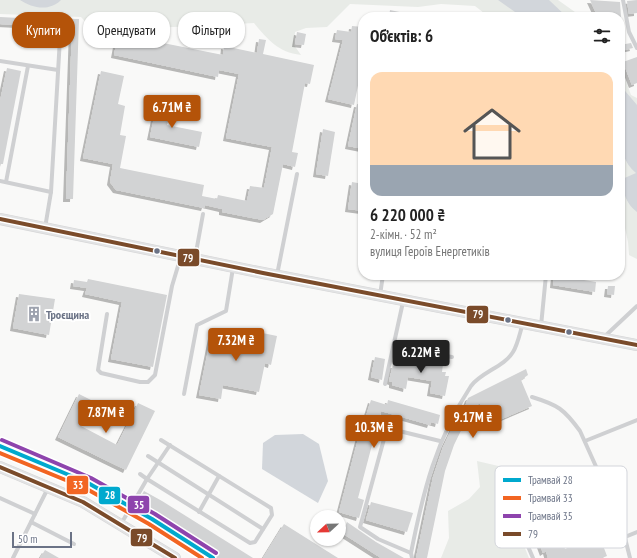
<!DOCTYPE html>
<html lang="uk">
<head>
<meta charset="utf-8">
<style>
  :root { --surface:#fff; --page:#f6f6f6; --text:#222; --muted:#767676; --line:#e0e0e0; --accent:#b45309 }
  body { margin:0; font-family:"PT Sans Narrow",sans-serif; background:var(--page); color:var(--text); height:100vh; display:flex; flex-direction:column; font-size:15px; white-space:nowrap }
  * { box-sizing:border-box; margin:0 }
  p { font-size:13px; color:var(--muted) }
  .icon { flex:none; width:22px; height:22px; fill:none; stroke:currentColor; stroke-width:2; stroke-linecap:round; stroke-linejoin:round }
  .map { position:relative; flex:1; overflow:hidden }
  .details { position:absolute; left:358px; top:12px; width:267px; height:268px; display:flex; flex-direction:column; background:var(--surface); border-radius:16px; box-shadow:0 1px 3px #0004 }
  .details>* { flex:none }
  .hud { position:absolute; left:12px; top:12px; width:286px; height:36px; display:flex; gap:8px }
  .needle { width:26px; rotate:248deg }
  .tools { position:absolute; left:310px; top:510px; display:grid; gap:8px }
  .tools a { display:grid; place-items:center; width:36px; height:36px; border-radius:50%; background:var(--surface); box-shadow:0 1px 3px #0004; font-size:20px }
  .scale { position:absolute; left:12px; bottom:10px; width:60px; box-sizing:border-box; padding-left:4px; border:2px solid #6b7386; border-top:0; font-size:11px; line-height:14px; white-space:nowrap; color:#6b7386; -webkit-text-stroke:3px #fff; paint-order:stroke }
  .price { position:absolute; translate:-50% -34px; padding:0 9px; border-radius:4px; background:var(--accent); color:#fff; font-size:13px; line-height:26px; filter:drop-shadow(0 1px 2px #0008) }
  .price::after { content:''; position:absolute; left:50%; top:24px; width:12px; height:9px; margin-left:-6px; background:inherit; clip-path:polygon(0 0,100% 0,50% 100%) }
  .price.on { background:#222; color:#fff }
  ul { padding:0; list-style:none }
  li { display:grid; align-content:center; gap:8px; height:212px; padding:0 12px }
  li+li { border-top:1px solid var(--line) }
  li span { display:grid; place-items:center; height:124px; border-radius:12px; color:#555 }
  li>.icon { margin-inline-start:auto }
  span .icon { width:72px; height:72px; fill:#fffc; stroke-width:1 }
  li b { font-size:17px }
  h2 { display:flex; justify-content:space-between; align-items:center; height:48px; padding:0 12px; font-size:17px }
  .chip { padding:0 14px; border-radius:16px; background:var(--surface); box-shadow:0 1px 3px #0004; font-size:14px; line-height:36px }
  .chip.on { background:var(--accent); color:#fff }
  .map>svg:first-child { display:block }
</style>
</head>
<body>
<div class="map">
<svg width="637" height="558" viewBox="0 0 637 558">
  <defs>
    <filter id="shadow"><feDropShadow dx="-3" dy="3" stdDeviation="0" flood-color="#0004"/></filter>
  </defs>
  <rect width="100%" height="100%" fill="#f9f9f8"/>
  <g fill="#e8ebe7">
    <path d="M0,0H558L582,17H489L475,6L441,4L418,7L350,4L327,27L306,28L295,32L294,45L301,55C278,52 268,40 254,23L200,26L93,30L81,17L0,14Z"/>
    <polygon points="620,64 631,95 637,98 637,259 629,255 628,242 620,205"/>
    <polygon points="477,461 507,468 525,482 551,468 582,482 580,503 563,507 552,523 520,536 529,558 441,558 449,538 448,511 469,499 480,487"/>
  </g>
  <g fill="#d2d6db">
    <path d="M20,0H61C49,12 32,8 20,0Z"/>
    <polygon points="498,0 549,0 567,17 522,17"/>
    <path d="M620,85L637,105V212C626,204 624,193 620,180L636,173C612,153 620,113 620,85Z"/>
    <polygon points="303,434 319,444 328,481 318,503 262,469 263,443 275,435"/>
  </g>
  <g fill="#d2d3d4" filter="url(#shadow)">
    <polygon points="590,0 620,2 621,17 598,17"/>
    <polygon points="637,0 637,13 629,14 627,1"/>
    <polygon points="390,10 409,14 408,17 389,17"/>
    <polygon points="0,17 20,18 20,25 0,24"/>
    <polygon points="36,18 79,19 73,199 66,199 72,27 36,25"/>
    <polygon points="352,26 363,27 363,61 354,105 328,99 343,40 335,39 337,30 351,32"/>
    <polygon points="210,27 232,28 232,36 210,35"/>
    <polygon points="297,32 306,34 304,45 295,44"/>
    <polygon points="118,34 223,55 224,46 257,53 259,39 266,40 263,54 314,65 310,84 305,83 292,152 298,153 295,167 283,164 273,214 263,220 222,212 222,209 205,205 204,208 116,190 110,182 113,164 83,158 101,71 124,76 118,104 125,106 120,135 126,136 120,168 204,185 202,196 217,199 218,195 247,201 250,186 264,188 272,147 226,138 239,74 219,70 218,77 114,55"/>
    <polygon points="631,43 633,48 620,51 620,45"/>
    <polygon points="637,57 637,83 632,85 623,62"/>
    <polygon points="7,68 21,71 3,164 0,164 0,101"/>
    <polygon points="157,103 171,106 167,125 202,132 199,147 150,137"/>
    <polygon points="357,104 363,105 363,149 348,146"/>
    <polygon points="323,129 335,132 328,176 316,174"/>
    <polygon points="352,182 363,184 363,211 348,209"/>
    <polygon points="554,275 596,282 595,292 553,285"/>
    <polygon points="88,279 167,295 153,367 111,359 122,302 85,294 87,288 73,286 74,280 87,282"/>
    <polygon points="608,286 615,286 614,295 607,294"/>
    <polygon points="19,294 55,299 49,335 13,328"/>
    <polygon points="248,330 277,336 271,365 265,363 259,392 223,385 221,399 199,395 212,331 233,335 232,339 246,341"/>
    <polygon points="422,356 428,357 427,361 443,364 442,372 446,372 445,376 449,376 445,396 430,393 432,381 408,377 406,389 392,385 392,382 389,381 393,365 399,366 399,363 406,364 407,357 421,359"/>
    <polygon points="375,357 385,359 382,380 371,377"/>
    <polygon points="526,369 528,375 521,380 532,406 490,424 480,403 472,408 454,445 445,471 427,558 416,558 433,477 443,447 462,408 465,407 468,398"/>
    <polygon points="79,394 93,401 81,426 117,445 138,403 155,411 126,470 58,437"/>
    <polygon points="371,400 387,405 388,400 440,415 438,424 431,422 430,425 381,411 358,498 364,500 359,518 339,512 364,416 366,416"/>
    <polygon points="144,491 162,501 253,558 217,558 135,507"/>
    <polygon points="371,502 413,513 407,532 366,520"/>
    <polygon points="347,522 376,542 404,558 381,558 342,533"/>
    <polygon points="284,524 338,558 263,558"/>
    <polygon points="599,535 607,556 602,558 548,558 546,551 543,553 540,545 561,537 565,549"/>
    <polygon points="45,550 59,558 40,558"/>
  </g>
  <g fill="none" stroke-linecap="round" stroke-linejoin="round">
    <defs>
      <g id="secondary">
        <polyline points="0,219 263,273 637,345"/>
        <polyline points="0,467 83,502 175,558"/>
      </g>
    </defs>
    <use href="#secondary" stroke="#d5d5d6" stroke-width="12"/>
    <g stroke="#cfd0d2" stroke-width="4">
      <polyline points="623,0 629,32 637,48"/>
      <polyline points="0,61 58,70"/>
      <polyline points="0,181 51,192"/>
      <polyline points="6,182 28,66"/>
      <polyline points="45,228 51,192 60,38"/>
      <polyline points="195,258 203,214"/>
      <polyline points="277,275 297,174"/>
      <polyline points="380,295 383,275"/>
      <polyline points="107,314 98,370 101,373 140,382 148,382 155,375 172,286 181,256"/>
      <polyline points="541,326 546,275"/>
      <polyline points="604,337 637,306"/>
      <polyline points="393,348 452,357"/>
      <polyline points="385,384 403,302"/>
      <polyline points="184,394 197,325 226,311 233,268"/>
      <path d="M532,397C558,405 564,409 580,431L621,522L630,558"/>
      <polyline points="585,441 637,420"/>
      <polyline points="148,456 263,529"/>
      <polyline points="140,474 147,479 170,445"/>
      <polyline points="0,498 35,514"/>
      <polyline points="199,512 219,476"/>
      <polyline points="31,522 74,544"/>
      <polyline points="121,524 147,479 250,543 255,542 272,515 271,508 161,440"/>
      <polyline points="610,543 637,532"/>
      <polyline points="411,553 378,539 360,527 387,428 440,441"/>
      <polyline points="13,558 48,488"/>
      <path d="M412,558L411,553C423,492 436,439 471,386C481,372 504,367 513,352C518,344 520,332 523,323"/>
      <polyline points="533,558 527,544 554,532"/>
    </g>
    <use href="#secondary" stroke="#e2e3e4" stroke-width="11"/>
    <defs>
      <g id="bus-1">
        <polyline points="0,219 263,273 637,345"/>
        <polyline points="0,467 83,502 175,558"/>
      </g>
    </defs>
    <use href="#bus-1" stroke="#fff" stroke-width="7"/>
    <use href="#bus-1" stroke="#7a4b2a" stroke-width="4"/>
    <defs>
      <polyline id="tram-1" points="0,446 88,483 152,519 213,558"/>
      <polyline id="tram-2" points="0,453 85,488 149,524 202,558"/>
      <polyline id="tram-3" points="2,440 91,478 155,514 216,553"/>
    </defs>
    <use href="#tram-1" stroke="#fff" stroke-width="7"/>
    <use href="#tram-2" stroke="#fff" stroke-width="7"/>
    <use href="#tram-3" stroke="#fff" stroke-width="7"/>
    <use href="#tram-1" stroke="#00a9ce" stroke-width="4"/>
    <use href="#tram-2" stroke="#f26522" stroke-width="4"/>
    <use href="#tram-3" stroke="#8e44ad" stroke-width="4"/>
  </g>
  <defs>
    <symbol id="building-bare" viewBox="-9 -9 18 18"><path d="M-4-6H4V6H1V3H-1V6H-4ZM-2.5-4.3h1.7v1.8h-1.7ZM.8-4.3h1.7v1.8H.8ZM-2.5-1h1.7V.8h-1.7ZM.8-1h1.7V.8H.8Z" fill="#9da2ae" stroke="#fff" stroke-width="2.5" paint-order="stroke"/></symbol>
  </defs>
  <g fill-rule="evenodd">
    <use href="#building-bare" x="23" y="303" width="22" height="22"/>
  </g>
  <g fill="#6b7386" stroke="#fff" stroke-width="1.5">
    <circle cx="157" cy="251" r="3.5"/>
    <circle cx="508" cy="320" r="3.5"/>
    <circle cx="569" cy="332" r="3.5"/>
  </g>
  <g text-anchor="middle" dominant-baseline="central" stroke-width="4" stroke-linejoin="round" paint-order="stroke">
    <g font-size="12" font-weight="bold" fill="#6b7386" stroke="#fff" text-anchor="start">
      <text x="46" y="314">Троєщина</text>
    </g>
  </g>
  <rect x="495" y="466" width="132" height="82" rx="6" fill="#fff" stroke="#d3d5db" stroke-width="1"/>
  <rect x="503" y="478" width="18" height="4" fill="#00a9ce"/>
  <rect x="503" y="496" width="18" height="4" fill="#f26522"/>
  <rect x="503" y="514" width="18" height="4" fill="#8e44ad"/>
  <rect x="503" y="532" width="18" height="4" fill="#7a4b2a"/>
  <g font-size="11" fill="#6b7386">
    <text x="528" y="484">Трамвай 28</text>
    <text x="528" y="502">Трамвай 33</text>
    <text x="528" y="520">Трамвай 35</text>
    <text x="528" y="538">79</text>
  </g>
  <g stroke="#fff" stroke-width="1.5">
    <rect x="177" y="248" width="23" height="19" rx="4" fill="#7a4b2a"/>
    <rect x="466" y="305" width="23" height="19" rx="4" fill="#7a4b2a"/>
    <rect x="66" y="475" width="23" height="20" rx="4" fill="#f26522"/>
    <rect x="98" y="486" width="23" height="19" rx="4" fill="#00a9ce"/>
    <rect x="127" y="495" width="23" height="19" rx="4" fill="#8e44ad"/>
    <rect x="130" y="528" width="23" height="19" rx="4" fill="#7a4b2a"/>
  </g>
  <g font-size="11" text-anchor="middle" font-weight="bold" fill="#fff">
    <text x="188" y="262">79</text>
    <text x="478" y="318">79</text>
    <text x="78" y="489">33</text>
    <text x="110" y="499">28</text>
    <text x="139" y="509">35</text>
    <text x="142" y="542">79</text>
  </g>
</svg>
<div class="tools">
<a><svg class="needle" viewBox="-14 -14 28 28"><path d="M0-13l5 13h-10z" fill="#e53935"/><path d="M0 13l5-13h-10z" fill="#767676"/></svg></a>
</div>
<div class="scale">50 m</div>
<b class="price" style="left:172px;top:129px">6.71M ₴</b>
<b class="price" style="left:236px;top:362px">7.32M ₴</b>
<b class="price on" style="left:421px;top:374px">6.22M ₴</b>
<b class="price" style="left:106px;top:434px">7.87M ₴</b>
<b class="price" style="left:473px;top:439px">9.17M ₴</b>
<b class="price" style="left:374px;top:449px">10.3M ₴</b>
<div class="hud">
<a class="chip on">Купити</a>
<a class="chip">Орендувати</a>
<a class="chip">Фільтри</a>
</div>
<section class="details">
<h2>Об’єктів: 6<svg class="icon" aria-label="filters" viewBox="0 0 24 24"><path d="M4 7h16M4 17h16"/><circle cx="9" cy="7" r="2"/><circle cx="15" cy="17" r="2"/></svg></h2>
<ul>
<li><span style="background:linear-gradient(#ffd9b3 75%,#9aa5b1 0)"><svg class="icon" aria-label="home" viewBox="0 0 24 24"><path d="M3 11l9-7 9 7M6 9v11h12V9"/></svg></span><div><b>6 220 000 ₴</b><p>2-кімн. · 52 m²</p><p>вулиця Героїв Енергетиків</p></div></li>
</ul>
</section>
</div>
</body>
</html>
